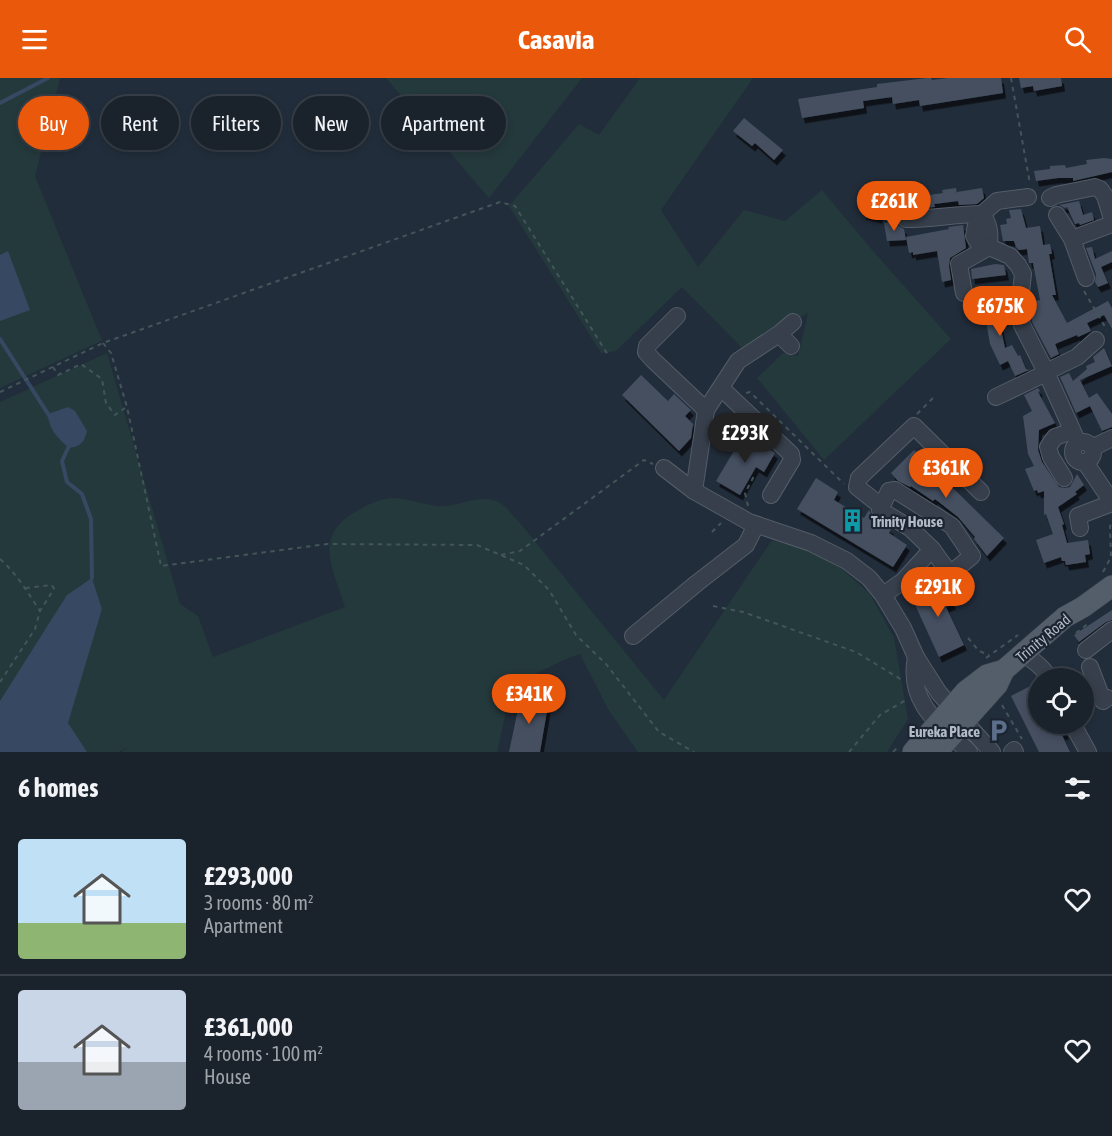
<!DOCTYPE html>
<html lang="en">
<head>
<meta charset="utf-8">
<style>
  :root { --surface:#1a222c; --page:#272f38; --text:#f1f3f6; --muted:#9fa4a9; --line:#383f48; --accent:#ea580c }
  body { margin:0; font-family:"Asap Condensed",sans-serif; background:var(--page); color:var(--text); height:100vh; display:flex; flex-direction:column; font-size:22px; white-space:nowrap }
  * { box-sizing:border-box; margin:0 }
  p { font-size:20px; color:var(--muted) }
  .icon { flex:none; width:33px; height:33px; fill:none; stroke:currentColor; stroke-width:2; stroke-linecap:round; stroke-linejoin:round }
  .map { position:relative; height:674px; overflow:hidden }
  .sheet { display:flex; flex-direction:column; background:var(--surface); flex:1 }
  .sheet>* { flex:none }
  .guide { position:absolute; left:18px; top:18px; width:600px; height:54px; display:flex; gap:12px }
  .buttons { position:absolute; left:1028px; top:590px; display:grid; gap:12px }
  .buttons a { display:grid; place-items:center; width:66px; height:66px; border-radius:50%; background:var(--surface); box-shadow:0 3px 9px #0003,0 0 0 2px var(--line); font-size:30px }
  .price { position:absolute; translate:-50% -51px; padding:0 14px; border-radius:21px; background:var(--accent); color:#fff; font-size:20px; line-height:39px; filter:drop-shadow(0 2px 3px #0008) }
  .price::after { content:''; position:absolute; left:50%; top:36px; width:18px; height:14px; margin-left:-9px; background:inherit; clip-path:polygon(0 0,100% 0,50% 100%) }
  .price.selected { background:#222; color:#fff }
  ul { padding:0; list-style:none }
  li { display:flex; align-items:center; gap:18px; height:150px; padding:0 18px }
  li+li { border-top:2px solid var(--line) }
  li span { display:grid; place-items:center; flex:none; width:168px; height:120px; border-radius:6px; color:#555 }
  li>.icon { margin-inline-start:auto }
  span .icon { width:72px; height:72px; fill:#fffc; stroke-width:1 }
  li b { font-size:26px }
  h2 { display:flex; justify-content:space-between; align-items:center; height:72px; padding:0 18px; font-size:26px }
  .tag { padding:0 21px; border-radius:27px; background:var(--surface); box-shadow:0 3px 9px #0003,0 0 0 2px var(--line); font-size:21px; line-height:54px }
  .tag.selected { background:var(--accent); color:#fff }
  header { display:flex; justify-content:space-between; align-items:center; height:78px; padding:0 18px; background:var(--accent); color:#fff; font-size:27px; font-weight:700 }
  .map>svg:first-child { display:block }
</style>
</head>
<body>
<header><svg class="icon" aria-label="menu" viewBox="0 0 24 24"><path d="M4 6h16M4 12h16M4 18h16"/></svg>Casavia<svg class="icon" aria-label="search" viewBox="0 0 24 24"><circle cx="10" cy="10" r="6"/><path d="M15 15l6 6"/></svg></header>
<div class="map">
<svg width="1112" height="674" viewBox="0 0 1112 674">
  <defs>
    <filter id="shadow"><feDropShadow dx="3" dy="5.5" stdDeviation="0" flood-color="#0009"/></filter>
  </defs>
  <rect width="100%" height="100%" fill="#222d3b"/>
  <g fill="#24393c">
    <polygon points="0,0 60,0 35,98 103,265 101,263 0,310"/>
    <polygon points="386,0 582,0 489,120"/>
    <polygon points="640,0 753,0 661,132 698,189 744,132 785,143 822,112 873,173 951,261 824,382 757,300 783,275 798,278 808,235 743,271 682,209 616,273 601,275 509,128 579,46 599,57"/>
    <path d="M107,275L180,526L198,538L213,579L345,529C333,491 312,457 357,433C367,427 379,421 392,420C406,420 422,426 437,428C455,430 480,416 496,423C505,426 513,438 520,445L664,622L772,462L810,473L842,491L870,516L894,560L908,641L887,674H638L608,631L580,576L566,581L512,607L497,674H121L129,669L118,674H87L67,646L102,531L92,500L0,624V324Z"/>
  </g>
  <g fill="#364862">
    <polygon points="8,173 30,232 0,243 0,177"/>
    <path d="M68,329L75,333L87,353C84,365 81,368 69,370C58,361 48,350 48,336Z"/>
    <polygon points="92,500 102,531 68,645 87,674 0,674 0,623 67,517"/>
  </g>
  <g fill="none" stroke-linecap="round" stroke-linejoin="round">
    <g stroke="#364862" stroke-width="4">
      <polyline points="0,25 48,0"/>
      <polyline points="0,261 50,339"/>
      <polyline points="69,368 62,383 67,404 82,416 91,441 92,500"/>
    </g>
  </g>
  <g fill="#445060" filter="url(#shadow)">
    <polygon points="927,0 931,0 932,2 948,0 1001,0 1003,15 920,28 919,22 893,26 892,19 863,23 864,30 802,40 798,21 877,9 877,6"/>
    <polygon points="1019,0 1061,0 1062,8 1034,13 1033,8 1021,10"/>
    <polygon points="744,40 783,72 774,82 755,65 752,68 733,53"/>
    <polygon points="1104,80 1112,81 1112,94 1073,103 1073,100 1058,100 1036,103 1034,93 1050,91 1050,88 1065,87 1066,90 1087,86 1086,82"/>
    <polygon points="920,106 922,118 943,115 942,112 956,110 957,117 957,114 982,110 984,120 977,126 959,127 958,123 934,126 935,129 904,131 901,117 892,119 890,109"/>
    <polygon points="871,110 887,115 879,140 863,136 864,132 861,131 867,112 870,113"/>
    <polygon points="1079,123 1083,137 1092,134 1094,142 1080,147 1079,145 1075,146 1067,129 1065,130 1059,127"/>
    <polygon points="1021,131 1026,150 1040,148 1043,167 1050,166 1052,176 1049,176 1056,217 1052,217 1067,245 1108,223 1112,230 1112,251 1104,237 1087,245 1091,253 1078,259 1077,257 1055,266 1059,276 1051,280 1032,244 1031,224 1040,222 1033,185 1029,185 1027,171 1019,172 1016,169 1014,163 1003,163 1000,147 1007,146 1006,141 1011,140 1009,132"/>
    <polygon points="896,143 897,147 904,151 906,162 887,163 884,145"/>
    <polygon points="963,147 966,170 950,180 949,188 951,202 942,204 937,173 913,177 913,174 909,175 906,159 949,151 948,149"/>
    <polygon points="1092,169 1095,181 1112,173 1112,184 1101,189 1108,205 1098,209 1095,204 1096,196 1086,170"/>
    <polygon points="995,186 1004,187 1006,197 972,201 971,191"/>
    <polygon points="1000,218 1002,232 997,232 1005,270 1012,267 1018,278 1020,277 1026,291 1029,292 1015,298 1008,283 1000,287 990,266 982,220"/>
    <polygon points="1104,270 1112,288 1080,302 1089,320 1097,315 1112,336 1112,349 1102,353 1090,328 1076,335 1060,299 1069,295 1073,303 1087,291 1086,288 1095,284 1093,279"/>
    <polygon points="641,297 668,323 674,316 691,332 685,338 693,346 691,360 679,373 622,317"/>
    <polygon points="1038,310 1040,313 1038,314 1055,345 1039,352 1038,372 1042,384 1059,409 1065,410 1070,409 1077,396 1084,407 1075,414 1077,416 1058,429 1064,446 1062,447 1067,465 1088,462 1090,476 1085,477 1086,484 1066,487 1065,483 1062,483 1061,479 1044,485 1036,462 1053,456 1046,436 1044,437 1044,413 1038,415 1037,412 1034,413 1025,391 1034,388 1028,376 1023,338 1032,333 1024,317"/>
    <polygon points="744,356 775,375 764,394 756,389 740,417 716,403"/>
    <polygon points="914,372 1004,460 987,478 974,461 975,459 958,439 935,421 933,423 911,408 910,409 898,403 891,395"/>
    <polygon points="816,400 838,414 834,422 864,440 869,432 874,441 891,451 889,455 907,467 893,489 797,431"/>
    <polygon points="943,503 953,526 946,529 964,567 939,579 911,518"/>
    <polygon points="1112,532 1112,542 1106,544 1079,564 1074,557"/>
    <polygon points="1038,604 1038,645 1061,645 1066,656 1062,657 1070,674 1039,674 1011,618"/>
    <polygon points="521,617 549,621 540,674 509,674"/>
  </g>
  <g fill="none" stroke-linecap="round" stroke-linejoin="round">
    <defs>
      <g id="minor">
        <polyline points="1050,120 1056,117 1095,109 1100,111 1105,118 1112,141"/>
        <polyline points="1057,137 1072,161 1086,200"/>
        <path d="M906,141C932,141 957,136 982,136C990,147 990,156 989,169L1010,178L1018,187L1023,196L1019,231L1022,247L1046,294L1078,365"/>
        <polyline points="1072,161 1112,146"/>
        <polyline points="989,169 979,166 974,158 976,147 982,136 997,123 1028,119"/>
        <polyline points="964,215 959,186 989,169"/>
        <polyline points="677,238 647,268 646,274 652,281 706,332"/>
        <polyline points="779,256 791,268"/>
        <polyline points="1046,294 1077,279 1096,262"/>
        <polyline points="721,310 791,376 792,382 771,417"/>
        <polyline points="996,319 1046,295"/>
        <circle cx="1083" cy="374" r="10"/>
        <polyline points="1092,370 1112,360"/>
        <polyline points="1085,384 1112,424"/>
        <polyline points="664,390 694,413 749,444 811,465 847,483 869,500 883,517 903,550 916,579 939,615 992,674"/>
        <polyline points="1064,400 1051,379 1048,369 1055,359 1072,353"/>
        <polygon points="895,412 952,448 972,478 950,496 932,471 910,450 880,432 889,413"/>
        <polyline points="694,413 706,332 738,283 779,256 793,244"/>
        <polyline points="881,428 857,409 859,400 914,348 981,414"/>
        <polyline points="1080,450 1078,438 1112,425"/>
        <polyline points="883,517 903,503 932,471"/>
        <polyline points="633,558 697,505 746,467 756,447"/>
        <polyline points="1086,572 1112,552"/>
        <path d="M1023,576C1034,583 1043,589 1049,600"/>
        <path d="M916,579C907,625 939,646 969,674"/>
        <polyline points="1090,589 1103,623 1107,620"/>
        <polyline points="1072,645 1088,674"/>
        <polyline points="1012,674 1014,672 1015,674"/>
      </g>
      <g id="major">
        <polyline points="913,674 966,613 987,597 1004,592 1065,539 1083,529 1112,508"/>
        <polyline points="937,674 997,607 1004,592"/>
      </g>
    </defs>
    <use href="#minor" stroke="#545d69" stroke-width="18"/>
    <use href="#major" stroke="#3f4854" stroke-width="22"/>
    <g stroke="#425659" stroke-width="2" stroke-dasharray="4.5 4.5" stroke-linecap="butt">
      <polyline points="1011,0 1030,106"/>
      <polyline points="1084,213 1107,252"/>
      <polyline points="103,265 111,275 127,329 161,488 327,466 477,467 524,487 549,512 576,557 606,586 659,654 694,674"/>
      <polyline points="53,289 58,297 81,286 102,301 106,325 115,337 125,330"/>
      <polyline points="0,314 103,265 500,124 515,128 608,277"/>
      <polyline points="746,315 750,314 844,406"/>
      <polyline points="917,336 934,319"/>
      <polyline points="748,428 745,415 754,398"/>
      <polyline points="712,454 721,445"/>
      <polyline points="501,477 520,473 644,382 653,386"/>
      <path d="M0,481C17,496 28,515 40,533"/>
      <polyline points="1103,494 1111,479 1110,448 1112,446"/>
      <polyline points="713,528 743,534 856,574 902,602"/>
      <polyline points="1076,555 1089,545"/>
      <polyline points="968,560 979,573 989,577"/>
      <polyline points="986,580 1018,557"/>
      <polyline points="0,604 35,551 40,533 54,511 52,507 26,510"/>
      <polyline points="1002,627 1022,661"/>
      <polyline points="849,674 880,637 906,622"/>
      <polyline points="893,674 898,669"/>
    </g>
    <use href="#minor" stroke="#363f4b" stroke-width="16"/>
    <use href="#major" stroke="#545e6b" stroke-width="21"/>
  </g>
  <defs>
    <symbol id="building-bare" viewBox="-9 -9 18 18"><path d="M-4-6H4V6H1V3H-1V6H-4ZM-2.5-4.3h1.7v1.8h-1.7ZM.8-4.3h1.7v1.8H.8ZM-2.5-1h1.7V.8h-1.7ZM.8-1h1.7V.8H.8Z" fill="#0f9aa8" stroke="#1b2430" stroke-width="2.5" paint-order="stroke"/></symbol>
    <symbol id="parking-bare" viewBox="-9 -9 18 18"><path d="M-3.5-5.5H1a3.5 3.5 0 0 1 0 7H-1V5.5H-3.5ZM-1-3.4V-.6H.8a1.4 1.4 0 0 0 0-2.8Z" fill="#5c6f8a" stroke="#1b2430" stroke-width="2.5" paint-order="stroke"/></symbol>
  </defs>
  <g fill-rule="evenodd">
    <use href="#building-bare" x="836" y="426" width="33" height="33"/>
    <use href="#parking-bare" x="982" y="636" width="33" height="33"/>
  </g>
  <g text-anchor="middle" dominant-baseline="central" stroke-width="4.5" stroke-linejoin="round" paint-order="stroke">
    <g font-size="15" font-weight="bold" fill="#b1bac7" stroke="#1b2430" text-anchor="start">
      <text x="871" y="443">Trinity House</text>
      <text x="980" y="653" text-anchor="end">Eureka Place</text>
    </g>
    <g font-size="15" fill="#b1bac7" stroke="#1b2430">
      <text transform="translate(1043 560) rotate(-40)">Trinity Road</text>
    </g>
  </g>
</svg>
<div class="buttons">
<a><svg class="icon" aria-label="locate" viewBox="0 0 24 24"><circle cx="12" cy="12" r="6"/><path d="M12 2v4M12 18v4M2 12h4M18 12h4"/></svg></a>
</div>
<b class="price" style="left:894px;top:154px">£261K</b>
<b class="price" style="left:1000px;top:259px">£675K</b>
<b class="price selected" style="left:745px;top:386px">£293K</b>
<b class="price" style="left:946px;top:421px">£361K</b>
<b class="price" style="left:938px;top:540px">£291K</b>
<b class="price" style="left:529px;top:647px">£341K</b>
<div class="guide">
<a class="tag selected">Buy</a>
<a class="tag">Rent</a>
<a class="tag">Filters</a>
<a class="tag">New</a>
<a class="tag">Apartment</a>
</div>
</div>
<section class="sheet">
<h2>6 homes<svg class="icon" aria-label="filters" viewBox="0 0 24 24"><path d="M4 7h16M4 17h16"/><circle cx="9" cy="7" r="2"/><circle cx="15" cy="17" r="2"/></svg></h2>
<ul>
<li><span style="background:linear-gradient(#bfe0f5 70%,#8fb573 0)"><svg class="icon" aria-label="home" viewBox="0 0 24 24"><path d="M3 11l9-7 9 7M6 9v11h12V9"/></svg></span><div><b>£293,000</b><p>3 rooms · 80 m²</p><p>Apartment</p></div><svg class="icon" aria-label="heart" viewBox="0 0 24 24"><path d="M12 20l-8-8c-3-5 5-10 8-4 3-6 11-1 8 4z"/></svg></li>
<li><span style="background:linear-gradient(#c9d6e8 60%,#9aa5b1 0)"><svg class="icon" aria-label="home" viewBox="0 0 24 24"><path d="M3 11l9-7 9 7M6 9v11h12V9"/></svg></span><div><b>£361,000</b><p>4 rooms · 100 m²</p><p>House</p></div><svg class="icon" aria-label="heart" viewBox="0 0 24 24"><path d="M12 20l-8-8c-3-5 5-10 8-4 3-6 11-1 8 4z"/></svg></li>
</ul>
</section>
</body>
</html>
